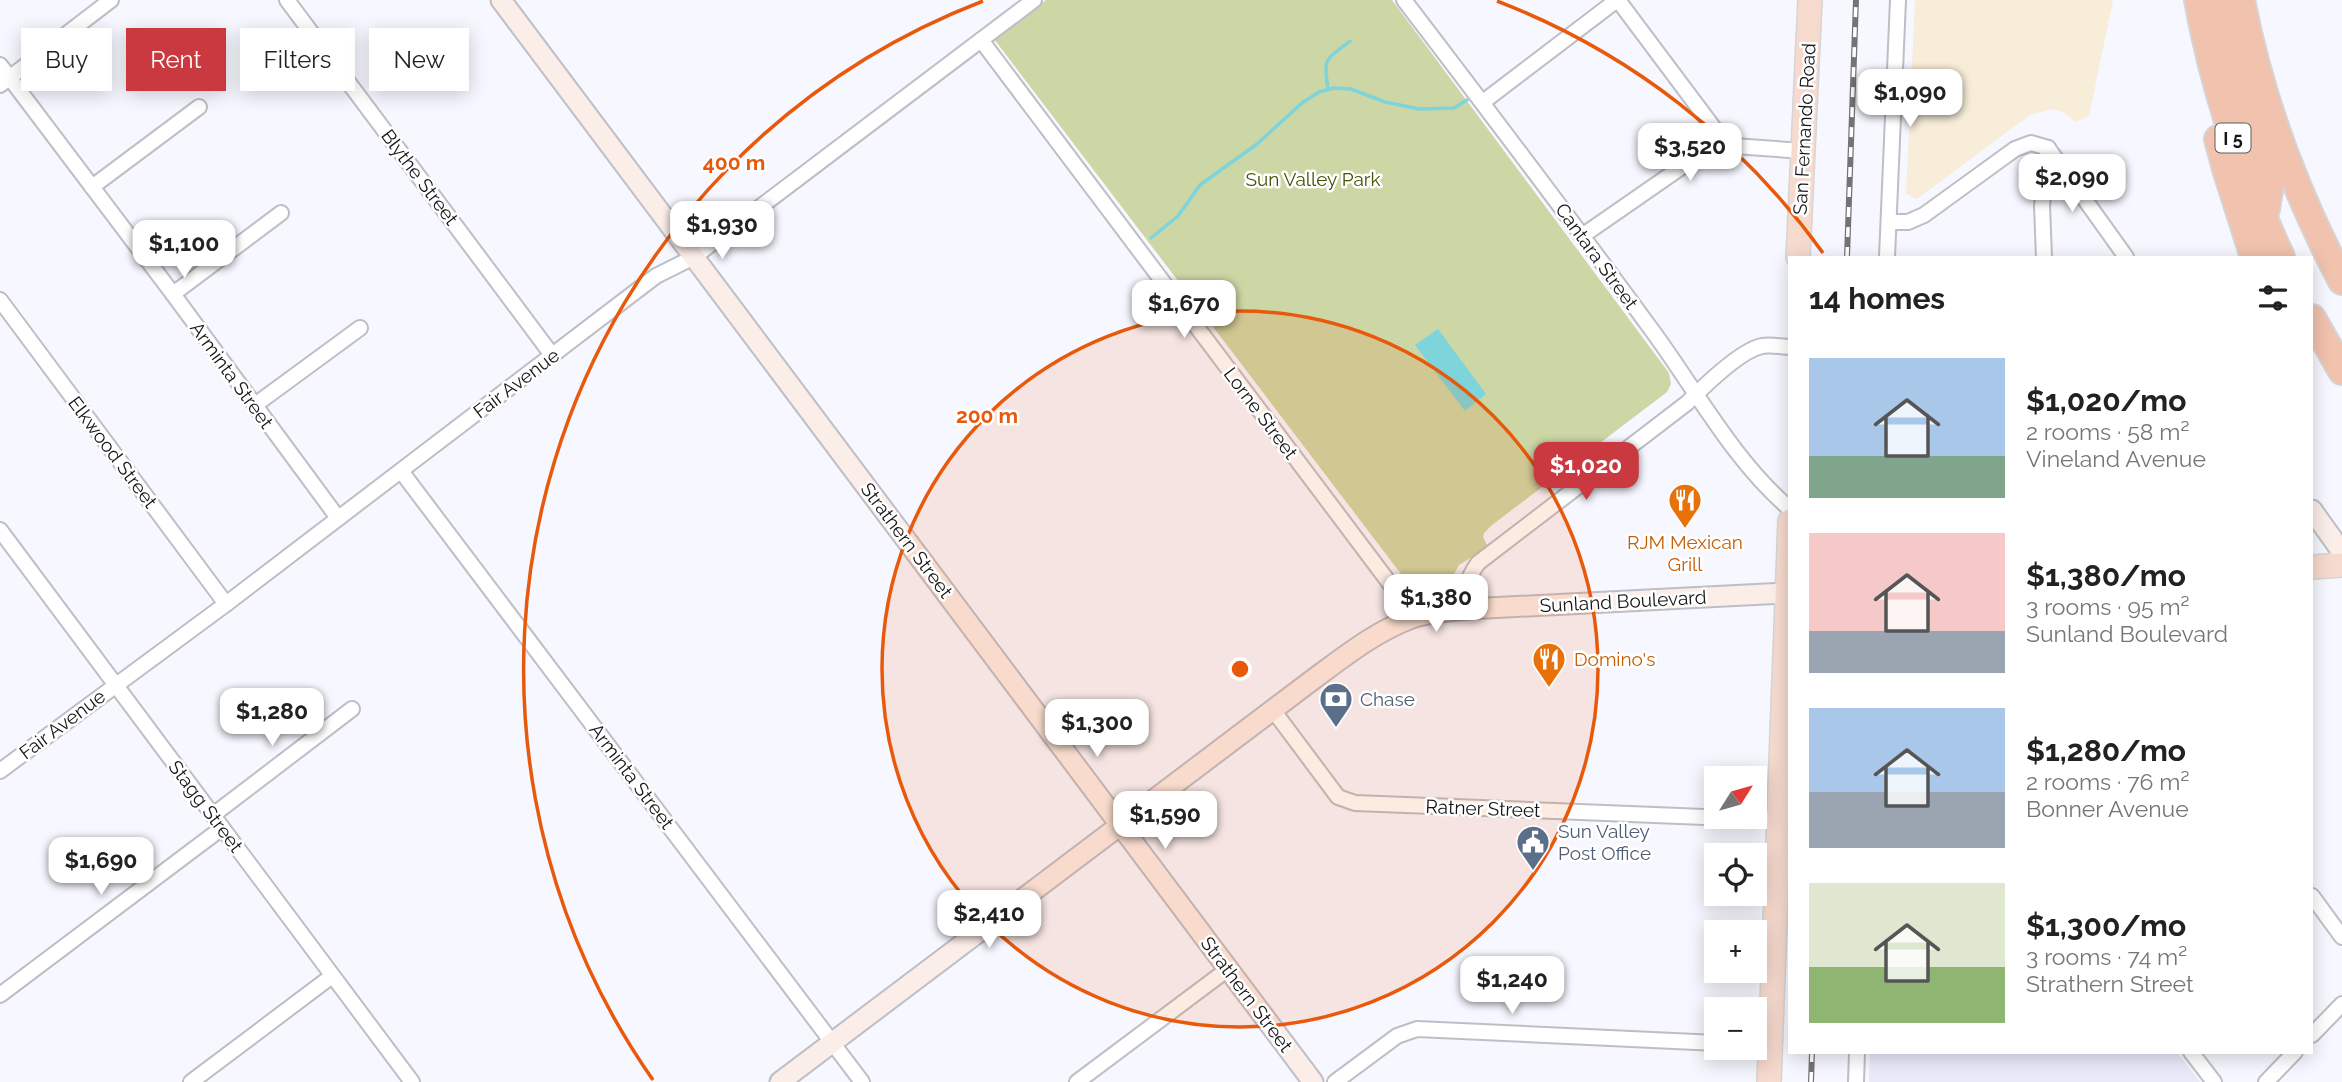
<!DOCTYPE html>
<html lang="en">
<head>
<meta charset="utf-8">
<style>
  :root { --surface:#fff; --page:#f2f2f2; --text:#222; --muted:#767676; --accent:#c9393f }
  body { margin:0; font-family:Raleway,sans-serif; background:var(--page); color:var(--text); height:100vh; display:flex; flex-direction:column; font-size:26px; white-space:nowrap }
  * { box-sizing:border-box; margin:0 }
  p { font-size:23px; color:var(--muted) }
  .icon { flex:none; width:38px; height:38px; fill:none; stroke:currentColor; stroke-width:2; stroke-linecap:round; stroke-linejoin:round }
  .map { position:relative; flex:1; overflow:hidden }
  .side { position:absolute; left:1788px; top:256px; width:525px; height:798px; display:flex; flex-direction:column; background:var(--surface); border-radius:0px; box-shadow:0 4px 18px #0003 }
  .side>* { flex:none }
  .hud { position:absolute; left:21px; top:28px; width:665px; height:63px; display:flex; gap:14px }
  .needle { width:46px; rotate:53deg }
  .fabs { position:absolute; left:1704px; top:766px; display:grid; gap:14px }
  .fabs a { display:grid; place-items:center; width:63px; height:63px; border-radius:0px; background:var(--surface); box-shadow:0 4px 18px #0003; font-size:35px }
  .price { position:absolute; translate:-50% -60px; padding:0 16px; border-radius:14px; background:#fff; color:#222; font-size:23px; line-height:46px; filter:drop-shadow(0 2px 4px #0008) }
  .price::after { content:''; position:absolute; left:50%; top:42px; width:21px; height:16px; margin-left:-10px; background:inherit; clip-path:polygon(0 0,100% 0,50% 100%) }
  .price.on { background:var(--accent); color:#fff }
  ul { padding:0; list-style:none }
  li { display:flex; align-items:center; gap:21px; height:175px; padding:0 21px }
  li span { display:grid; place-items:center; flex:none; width:196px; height:140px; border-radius:0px; color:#555 }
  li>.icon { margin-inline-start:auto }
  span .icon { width:84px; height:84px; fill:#fffc; stroke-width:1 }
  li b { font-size:30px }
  h2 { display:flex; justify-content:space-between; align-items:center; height:84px; padding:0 21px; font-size:30px }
  .tag { padding:0 24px; border-radius:0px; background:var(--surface); box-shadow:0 4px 18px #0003; font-size:24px; line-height:63px }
  .tag.on { background:var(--accent); color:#fff }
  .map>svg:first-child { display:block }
</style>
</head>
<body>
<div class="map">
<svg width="2342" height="1082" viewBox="0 0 2342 1082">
  <rect width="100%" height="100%" fill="#f7f7ff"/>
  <polygon fill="#f7edd8" points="1915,0 2113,0 2089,116 2075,122 2065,113 2051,109 2030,115 1917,199 1906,194"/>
  <polygon fill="#e9eaf8" points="1870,1052 2177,1052 2200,1082 1869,1082"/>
  <polygon fill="#cdd6a5" points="1046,0 1392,0 1669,373 1671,384 1667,392 1492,525 1484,533 1483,537 1488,547 1459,565 1446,588 1414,591 994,39"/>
  <polygon fill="#7dd4db" points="1438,329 1486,394 1465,411 1415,345"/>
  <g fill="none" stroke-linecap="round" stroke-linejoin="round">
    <g stroke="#7dd4db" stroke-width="3.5">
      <path d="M1328,89C1323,57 1325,61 1350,41"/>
      <polyline points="1151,238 1178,216 1200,185 1257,144 1302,103 1319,92 1334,88 1351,89 1385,102 1419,109 1454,108 1467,100"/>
    </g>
    <defs>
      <g id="minor">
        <polyline points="287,0 552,355"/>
        <path d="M1404,0C1488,110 1572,221 1654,333C1697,392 1734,461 1790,509"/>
        <polyline points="1618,0 1722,139"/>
        <polyline points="981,40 1415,617"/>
        <polyline points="0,65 173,294 338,518"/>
        <polyline points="0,85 111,0"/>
        <polyline points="1483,102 1617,0"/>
        <polyline points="2048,148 2126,257"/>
        <polyline points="92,187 199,107"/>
        <polyline points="1889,222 1908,222 1924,215 2015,149 2031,143 2048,148"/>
        <polyline points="1582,236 1722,139 1734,146 1803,151"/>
        <polyline points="1887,257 1898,0"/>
        <polyline points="2044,257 2042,206 2048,148"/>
        <polyline points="173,294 281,213"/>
        <polyline points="0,300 226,604"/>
        <polyline points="255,405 360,328"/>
        <polyline points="401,471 862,1082"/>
        <polyline points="0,530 412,1082"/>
        <path d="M1467,609C1464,589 1467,579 1478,563L1687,403C1703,387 1741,350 1762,346C1771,344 1781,347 1790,347"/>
        <polyline points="1273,710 1338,797 1355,803 1779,820"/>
        <polyline points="0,771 226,604 656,276 694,257 1034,0"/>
        <polyline points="213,815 352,709"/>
        <polyline points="2312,896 2342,937"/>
        <polyline points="0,995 222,828"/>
        <polyline points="2312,1035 2342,1004"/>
        <polyline points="2191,1052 2214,1082"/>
        <polyline points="191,1082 332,976"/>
        <polyline points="1077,1082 1228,969"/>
        <polyline points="1335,1082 1397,1036 1417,1029 1717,1043"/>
        <polyline points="1856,1082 1857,1052"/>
        <polyline points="2266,1082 2295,1052"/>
      </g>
      <g id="secondary">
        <polyline points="501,0 1313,1082"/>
        <polyline points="2312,510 2342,552"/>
        <path d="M780,1082L1319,675C1349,653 1377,631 1412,618C1429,612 1449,611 1467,609L1787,593"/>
      </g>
      <g id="primary">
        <polyline points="1798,257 1810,0"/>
        <polyline points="2312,567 2342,565"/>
        <polyline points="1769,1082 1790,521"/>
      </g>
      <g id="motorway">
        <path d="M2198,0C2214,89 2243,175 2281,257"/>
        <polyline points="2216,0 2236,84 2270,184 2266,209"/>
        <path d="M2241,0C2260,98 2295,192 2342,281"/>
        <polyline points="2218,139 2226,169 2254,257"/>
        <polyline points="2312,318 2342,371"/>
      </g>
    </defs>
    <use href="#minor" stroke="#bebec6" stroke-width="18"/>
    <use href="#secondary" stroke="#bebec6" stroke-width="23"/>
    <use href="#primary" stroke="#d5d5d5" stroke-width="26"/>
    <use href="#motorway" stroke="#d5d5d5" stroke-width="30"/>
    <use href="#minor" stroke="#fff" stroke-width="14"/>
    <use href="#secondary" stroke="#fbede7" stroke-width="19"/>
    <use href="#primary" stroke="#f7dace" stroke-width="23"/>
    <use href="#motorway" stroke="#f1c2ae" stroke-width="26"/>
    <defs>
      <g id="rail">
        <polyline points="1847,257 1856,0"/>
        <polyline points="1811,1082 1812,1052"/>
      </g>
    </defs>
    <use href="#rail" stroke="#747478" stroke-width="6"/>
    <use href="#rail" stroke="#fff" stroke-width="3.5" stroke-dasharray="10" stroke-linecap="butt"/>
  </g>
  <circle cx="1240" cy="669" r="358" fill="#e8590c" fill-opacity=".12"/>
  <g fill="none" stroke="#e8590c" stroke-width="3.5">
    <circle cx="1240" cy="669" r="358"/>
    <path d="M653 1080A716 716 0 0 1 983 1M1497 1A716 716 0 0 1 1823 253"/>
  </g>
  <defs>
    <symbol id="restaurant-pin" viewBox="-11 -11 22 30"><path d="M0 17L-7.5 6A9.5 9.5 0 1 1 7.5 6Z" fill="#e8710a" stroke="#fff"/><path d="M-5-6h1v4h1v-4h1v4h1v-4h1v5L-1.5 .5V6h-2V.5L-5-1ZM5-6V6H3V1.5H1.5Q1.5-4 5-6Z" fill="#fff"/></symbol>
    <symbol id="bank-pin" viewBox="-11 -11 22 30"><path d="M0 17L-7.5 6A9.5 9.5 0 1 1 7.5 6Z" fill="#5c6f8a" stroke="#fff"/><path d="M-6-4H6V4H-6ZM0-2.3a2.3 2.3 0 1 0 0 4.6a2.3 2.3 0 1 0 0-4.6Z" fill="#fff"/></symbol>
    <symbol id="civic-pin" viewBox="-11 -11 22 30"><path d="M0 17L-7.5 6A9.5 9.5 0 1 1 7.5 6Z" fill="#5c6f8a" stroke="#fff"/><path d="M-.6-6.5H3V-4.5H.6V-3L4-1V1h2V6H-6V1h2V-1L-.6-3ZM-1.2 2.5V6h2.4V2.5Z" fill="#fff"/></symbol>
  </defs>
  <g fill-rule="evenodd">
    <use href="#restaurant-pin" x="1666" y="481" width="38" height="52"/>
    <use href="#restaurant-pin" x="1530" y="640" width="38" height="52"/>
    <use href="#bank-pin" x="1317" y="680" width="38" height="52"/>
    <use href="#civic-pin" x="1514" y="823" width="38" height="52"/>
  </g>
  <g text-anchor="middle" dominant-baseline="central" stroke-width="5" stroke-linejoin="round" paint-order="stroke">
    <rect fill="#fff" stroke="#5c5c5d" stroke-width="2" x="2215.5" y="123.5" width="35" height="29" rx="5"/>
    <g font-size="18" font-weight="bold" fill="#161618">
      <text x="2233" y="138">I 5</text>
    </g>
    <g font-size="19" fill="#161618" stroke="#fff">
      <text transform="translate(1804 129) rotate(-87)">San Fernando Road</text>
      <text transform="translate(420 177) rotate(53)">Blythe Street</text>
      <text transform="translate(1597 256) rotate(54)">Cantara Street</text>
      <text transform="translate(232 375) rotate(54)">Arminta Street</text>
      <text transform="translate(516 383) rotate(-37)">Fair Avenue</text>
      <text transform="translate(1261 413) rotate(53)">Lorne Street</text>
      <text transform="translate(113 452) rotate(53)">Elkwood Street</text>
      <text transform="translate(907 540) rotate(53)">Strathern Street</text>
      <text transform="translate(1623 601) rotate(-3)">Sunland Boulevard</text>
      <text transform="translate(62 724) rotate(-37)">Fair Avenue</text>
      <text transform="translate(632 776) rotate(53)">Arminta Street</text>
      <text transform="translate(206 806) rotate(53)">Stagg Street</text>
      <text transform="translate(1483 808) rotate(2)">Ratner Street</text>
      <text transform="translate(1247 994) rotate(53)">Strathern Street</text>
    </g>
    <g font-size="19" fill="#495106" stroke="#fff">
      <text x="1313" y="179">Sun Valley Park</text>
    </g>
    <g font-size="19" fill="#c56008" stroke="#fff">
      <text x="1685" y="542">RJM Mexican<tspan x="1685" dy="22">Grill</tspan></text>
      <text x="1574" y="659" text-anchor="start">Domino's</text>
    </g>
    <g font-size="19" fill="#4e5e75" stroke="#fff" text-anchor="start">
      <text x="1360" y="699">Chase</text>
      <text x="1558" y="831">Sun Valley<tspan x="1558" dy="22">Post Office</tspan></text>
    </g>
  </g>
  <circle cx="1240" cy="669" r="10" fill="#e8590c" stroke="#fff" stroke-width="3.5"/>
  <g font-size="21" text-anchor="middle" font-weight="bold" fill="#e8590c" stroke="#fff" stroke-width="5" stroke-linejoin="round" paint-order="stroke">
    <text x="734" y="170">400 m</text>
    <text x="987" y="423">200 m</text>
  </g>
</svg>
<div class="fabs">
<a><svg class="needle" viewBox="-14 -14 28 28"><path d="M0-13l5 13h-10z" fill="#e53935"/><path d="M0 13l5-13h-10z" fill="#767676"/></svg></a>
<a><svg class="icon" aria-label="locate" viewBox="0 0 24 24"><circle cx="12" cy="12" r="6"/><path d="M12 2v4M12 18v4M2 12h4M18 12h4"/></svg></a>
<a>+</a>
<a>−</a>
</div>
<b class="price" style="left:1910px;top:129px">$1,090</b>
<b class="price" style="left:1690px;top:183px">$3,520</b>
<b class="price" style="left:2072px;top:214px">$2,090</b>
<b class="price" style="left:722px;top:261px">$1,930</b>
<b class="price" style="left:184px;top:280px">$1,100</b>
<b class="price" style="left:1184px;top:340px">$1,670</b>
<b class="price on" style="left:1586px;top:502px">$1,020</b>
<b class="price" style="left:1436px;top:634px">$1,380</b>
<b class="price" style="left:272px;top:748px">$1,280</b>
<b class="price" style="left:1097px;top:759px">$1,300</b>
<b class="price" style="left:1165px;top:851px">$1,590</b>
<b class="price" style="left:101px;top:897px">$1,690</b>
<b class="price" style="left:989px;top:950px">$2,410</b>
<b class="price" style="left:1512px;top:1016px">$1,240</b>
<div class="hud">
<a class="tag">Buy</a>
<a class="tag on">Rent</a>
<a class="tag">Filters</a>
<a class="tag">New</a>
</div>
<section class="side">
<h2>14 homes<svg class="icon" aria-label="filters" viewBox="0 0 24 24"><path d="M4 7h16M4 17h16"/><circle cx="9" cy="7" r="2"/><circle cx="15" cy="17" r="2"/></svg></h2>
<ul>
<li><span style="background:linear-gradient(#a9c7e8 70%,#7fa58c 0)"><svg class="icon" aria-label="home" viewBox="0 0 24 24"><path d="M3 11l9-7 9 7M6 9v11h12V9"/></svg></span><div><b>$1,020/mo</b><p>2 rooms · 58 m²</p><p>Vineland Avenue</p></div></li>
<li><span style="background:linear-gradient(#f6c9c9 70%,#9aa5b1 0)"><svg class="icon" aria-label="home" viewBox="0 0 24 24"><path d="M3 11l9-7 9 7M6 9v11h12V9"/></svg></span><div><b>$1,380/mo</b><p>3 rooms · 95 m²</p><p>Sunland Boulevard</p></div></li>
<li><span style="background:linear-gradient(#a9c7e8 60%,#9aa5b1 0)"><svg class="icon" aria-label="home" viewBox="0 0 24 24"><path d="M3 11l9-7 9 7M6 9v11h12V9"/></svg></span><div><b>$1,280/mo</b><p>2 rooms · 76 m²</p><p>Bonner Avenue</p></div></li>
<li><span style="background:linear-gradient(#dfe7d0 60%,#8fb573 0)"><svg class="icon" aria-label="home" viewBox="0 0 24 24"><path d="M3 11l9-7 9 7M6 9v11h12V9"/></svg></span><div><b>$1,300/mo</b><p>3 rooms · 74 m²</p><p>Strathern Street</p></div></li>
</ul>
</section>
</div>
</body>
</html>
